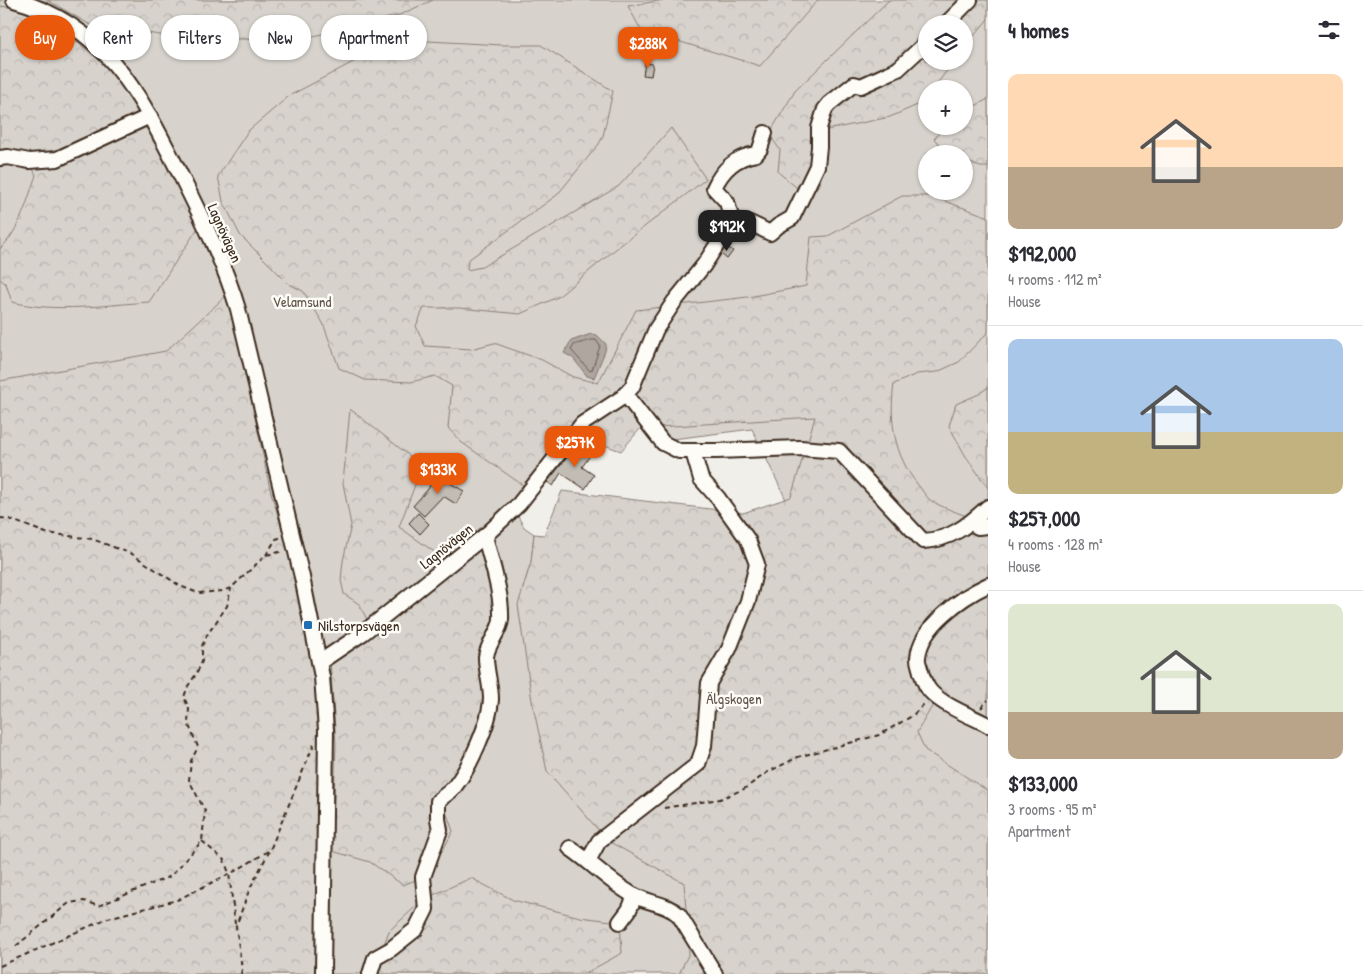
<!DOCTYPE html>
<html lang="en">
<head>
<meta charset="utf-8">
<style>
  :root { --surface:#fff; --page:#f2f2f3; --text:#2b2b33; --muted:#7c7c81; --line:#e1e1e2; --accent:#ea580c }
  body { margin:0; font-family:"Patrick Hand",sans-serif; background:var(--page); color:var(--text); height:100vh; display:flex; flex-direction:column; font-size:19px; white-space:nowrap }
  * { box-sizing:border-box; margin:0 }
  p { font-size:16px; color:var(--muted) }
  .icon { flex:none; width:28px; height:28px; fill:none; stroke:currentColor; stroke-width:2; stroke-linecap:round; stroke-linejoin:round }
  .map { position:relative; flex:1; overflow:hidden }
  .panel { display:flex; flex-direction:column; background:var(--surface); width:375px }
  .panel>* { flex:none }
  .hud { position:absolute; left:15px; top:15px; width:475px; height:45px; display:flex; gap:10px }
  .buttons { position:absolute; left:918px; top:15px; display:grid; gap:10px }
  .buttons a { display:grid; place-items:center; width:55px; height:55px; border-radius:50%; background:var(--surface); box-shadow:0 1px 4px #0004; font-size:25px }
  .price { position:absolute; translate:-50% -42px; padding:0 11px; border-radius:10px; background:var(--accent); color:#fff; font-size:16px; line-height:32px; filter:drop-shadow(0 1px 2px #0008) }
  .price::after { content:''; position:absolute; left:50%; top:30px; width:15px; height:11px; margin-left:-8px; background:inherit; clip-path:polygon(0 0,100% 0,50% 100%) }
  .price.on { background:#222; color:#fff }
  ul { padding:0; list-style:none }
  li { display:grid; align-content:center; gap:10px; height:265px; padding:0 20px }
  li+li { border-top:1px solid var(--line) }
  li span { display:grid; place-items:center; height:155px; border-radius:10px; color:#555 }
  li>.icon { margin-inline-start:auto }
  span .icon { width:90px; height:90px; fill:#fffc; stroke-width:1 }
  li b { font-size:21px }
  h2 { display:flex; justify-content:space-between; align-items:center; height:60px; padding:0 20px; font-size:21px }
  .tag { padding:0 18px; border-radius:22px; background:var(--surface); box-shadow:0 1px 4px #0004; font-size:18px; line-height:45px }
  .tag.on { background:var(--accent); color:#fff }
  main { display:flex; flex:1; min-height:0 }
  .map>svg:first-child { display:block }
</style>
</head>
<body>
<main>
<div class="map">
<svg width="988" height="974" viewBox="0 0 988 974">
  <defs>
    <pattern id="forest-crowns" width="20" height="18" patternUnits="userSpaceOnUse" patternTransform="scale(1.25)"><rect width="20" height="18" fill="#d7d2cc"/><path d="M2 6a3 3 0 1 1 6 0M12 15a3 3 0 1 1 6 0" fill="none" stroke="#b9b4af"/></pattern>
  </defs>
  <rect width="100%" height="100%" fill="#f1efea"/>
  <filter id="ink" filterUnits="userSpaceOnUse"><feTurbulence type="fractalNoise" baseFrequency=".02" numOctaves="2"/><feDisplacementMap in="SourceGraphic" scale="10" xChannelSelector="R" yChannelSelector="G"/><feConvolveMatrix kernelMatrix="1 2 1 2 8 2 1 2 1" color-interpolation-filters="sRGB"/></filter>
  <g filter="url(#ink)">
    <path fill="#d7d2cc" stroke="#897e75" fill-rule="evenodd" d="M0,0H988V961L986,974H0ZM926,24H964V61H926ZM926,89H964V126H926ZM926,154H964V191H926ZM590,423L641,428L665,440L752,429L859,651L523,588L531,562L534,534L524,527L516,513Z"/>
    <g fill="url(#forest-crowns)" stroke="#897e75">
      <polygon points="47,0 433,0 397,16 293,41 167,36 133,31 96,28"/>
      <polygon points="664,0 818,0 760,66 641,30 628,6"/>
      <polygon points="889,0 988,0 988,19 964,48 964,24 926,24 926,61 954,61 933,89 926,89 926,97 922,103 890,117 822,131 825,150 820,184 808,197 778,172 780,150 769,134 795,91"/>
      <path d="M0,6L38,11L107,66L130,98L154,139L198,228L149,302C104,305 56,313 12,302L6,284L0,279V249C20,230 27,201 36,175L29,161L0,158Z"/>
      <path d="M428,41L502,45H541L613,91L603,136L599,144L557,195L468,260L467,270L482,267L619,186L671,128L706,179L617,248L558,297L520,314L459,308H424L416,326L425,346L471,349L494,343L542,360L573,377L598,383L636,310L748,297L806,286L811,237L828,236L902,196H931L986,216H988V332L959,362L937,372L917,374L894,384C889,421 894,455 918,485C922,489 925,496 930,500C941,507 956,512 969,517L988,499V725L937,698L917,732L925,750L988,791V974H679L689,953L684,883L608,841L547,771L532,701L518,605L531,562L534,534L544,535L562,491L743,513L791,497L815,417L641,428L621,451L570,433L524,486L461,442L448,428L452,386L435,376L411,382L365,380L339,368L323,323L303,291L289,284L240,235L223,201L218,176L248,131L289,96L357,60Z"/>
      <polygon points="988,99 988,167 980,167 964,160 964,154 948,152 934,139 945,126 964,126 964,112"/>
      <polygon points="228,294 241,348 270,489 291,559 314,670 320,751 318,974 0,974 0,381 166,351"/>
      <polygon points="988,387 988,488 965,455 949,426 956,404 979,394"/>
      <polygon points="350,409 420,464 418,477 399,527 436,553 449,559 486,540 501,620 489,645 483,731 438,801 446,812 453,831 444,848 423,877 403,885 370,862 332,851 336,744 330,660 370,625 359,604 344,594 341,580 343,561 351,525 343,483"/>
      <polygon points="471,878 513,900 580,917 620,922 622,953 584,974 373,974 389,931 424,899"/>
    </g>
    <polygon fill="#aea69f" stroke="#80746b" points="591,334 597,335 606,344 605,351 594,378 587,376 573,358 564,353 571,341"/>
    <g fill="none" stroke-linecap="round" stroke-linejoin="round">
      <polygon stroke="#695c52" stroke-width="1" points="592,340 596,340 600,346 592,370 590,371 571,350 574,345"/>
    </g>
    <g fill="#c1bcb4" stroke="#3b2a1e">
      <polygon points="645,63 653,64 651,76 643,75"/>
      <polygon points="726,246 733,251 727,259 721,254"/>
      <polygon points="578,444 592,453 582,467 594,475 585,489 561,473 553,486 547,482"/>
      <polygon points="436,475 464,491 456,504 443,496 424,516 413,506 428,489"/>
      <polygon points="418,513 429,524 420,534 409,523"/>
    </g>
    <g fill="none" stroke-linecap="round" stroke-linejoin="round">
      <defs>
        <g id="minor">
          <path d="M14,0C107,25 141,97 181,176C203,220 224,263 238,309L302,577L322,677L326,730L323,974"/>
          <polyline points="946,24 970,0"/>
          <polyline points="0,158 8,157 29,161 57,159 150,116"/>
          <path d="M730,221C749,220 754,225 770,233L778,226L792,218L817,166L819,147V128L825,109L829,104L854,84L861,86L898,69L926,43"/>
          <path d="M625,394L663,443L679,451H717L800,448L839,451L923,541C951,540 968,525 988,507"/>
          <polyline points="971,523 978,527 988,526"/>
          <path d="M988,585C962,597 921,626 918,657C917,661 920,667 921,672C923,679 926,687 931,692C944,706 971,716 988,725"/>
          <path d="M320,662L363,633L487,534L519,504L582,424L623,397L632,387L656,329L674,302L704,265L729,226L731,217L727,202L714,188C722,170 736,157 756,154L760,149L765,133"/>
          <path d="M570,848C592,863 610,882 633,895C648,903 666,903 679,915L715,974"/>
          <polyline points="588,861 599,841 698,764 704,746 709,683 729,649 748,601 757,564 748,540 718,498 701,479 693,452"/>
          <polyline points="620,922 629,910 635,896"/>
          <path d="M370,974L375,958L391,949L416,929L426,909L423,877L440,830L438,819V801C443,796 451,792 455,786C470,767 490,722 491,699C491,685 486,671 486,657C487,643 500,633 501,619C502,593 492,565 486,540L487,534"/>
        </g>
      </defs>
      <use href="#minor" stroke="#3b2a1e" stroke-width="18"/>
      <g stroke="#3b2a1e" stroke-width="2" stroke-dasharray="5 4" stroke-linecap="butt">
        <polyline points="0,518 9,519 46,533 92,539 132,554 180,586 198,593 222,591 231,588 266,555 284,551"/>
        <polyline points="266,555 276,539 282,537"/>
        <polyline points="981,708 988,700"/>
        <polyline points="664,808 720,799 744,789 768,772 798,757 879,735 912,716 926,702"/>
        <polyline points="202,841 224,860 229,873 235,924"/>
        <polyline points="16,946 69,903 84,901 98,906 171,876 202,841 205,811 189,780 191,761 198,747 188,723 189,709 184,697 188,686 197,673 202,661 202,646 207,635 227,606 231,588"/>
        <polyline points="0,966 108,918 177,900 237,870 270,850 314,744"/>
        <polyline points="241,974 242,969 236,926 250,888 269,852"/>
      </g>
      <use href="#minor" stroke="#fdfcf7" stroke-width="14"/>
    </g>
  </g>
  <rect fill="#1f6fb2" stroke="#fdfcf7" stroke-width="2" x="303" y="620" width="10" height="10" rx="2.5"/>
  <g text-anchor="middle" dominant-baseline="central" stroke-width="5" stroke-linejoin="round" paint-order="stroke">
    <g font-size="15" fill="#3b2a1e" stroke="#fdfcf7">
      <text transform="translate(225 233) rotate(66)">Lagnövägen</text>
      <text transform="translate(446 546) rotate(-39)">Lagnövägen</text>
    </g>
    <g font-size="15" fill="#62544a" stroke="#fdfcf7">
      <text x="302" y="301">Velamsund</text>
      <text x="734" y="698">Älgskogen</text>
    </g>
    <g font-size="15" fill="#3b2a1e" stroke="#fdfcf7" text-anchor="start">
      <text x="318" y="625">Nilstorpsvägen</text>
    </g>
  </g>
</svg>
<div class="buttons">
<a><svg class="icon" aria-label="layers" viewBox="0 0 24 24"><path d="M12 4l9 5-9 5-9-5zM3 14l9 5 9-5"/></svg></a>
<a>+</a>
<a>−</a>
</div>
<b class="price" style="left:648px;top:69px">$288K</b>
<b class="price on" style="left:727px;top:252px">$192K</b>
<b class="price" style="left:575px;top:468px">$257K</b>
<b class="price" style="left:438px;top:495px">$133K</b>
<div class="hud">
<a class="tag on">Buy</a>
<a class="tag">Rent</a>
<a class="tag">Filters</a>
<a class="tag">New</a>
<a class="tag">Apartment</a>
</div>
</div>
<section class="panel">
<h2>4 homes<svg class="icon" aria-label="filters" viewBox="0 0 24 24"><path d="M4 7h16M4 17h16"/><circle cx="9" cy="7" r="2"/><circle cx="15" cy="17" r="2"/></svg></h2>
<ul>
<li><span style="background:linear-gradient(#ffd9b3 60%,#b9a48a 0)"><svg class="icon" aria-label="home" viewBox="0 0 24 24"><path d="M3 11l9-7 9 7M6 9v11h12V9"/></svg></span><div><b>$192,000</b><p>4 rooms · 112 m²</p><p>House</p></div></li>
<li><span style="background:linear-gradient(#a9c7e8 60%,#c2b280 0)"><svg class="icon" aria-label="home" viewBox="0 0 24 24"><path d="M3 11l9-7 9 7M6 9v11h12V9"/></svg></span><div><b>$257,000</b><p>4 rooms · 128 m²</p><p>House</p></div></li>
<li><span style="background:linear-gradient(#dfe7d0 70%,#b9a48a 0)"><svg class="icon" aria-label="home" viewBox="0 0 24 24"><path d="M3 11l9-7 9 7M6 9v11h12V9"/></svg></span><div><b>$133,000</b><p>3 rooms · 95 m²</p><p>Apartment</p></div></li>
</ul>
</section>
</main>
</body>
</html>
